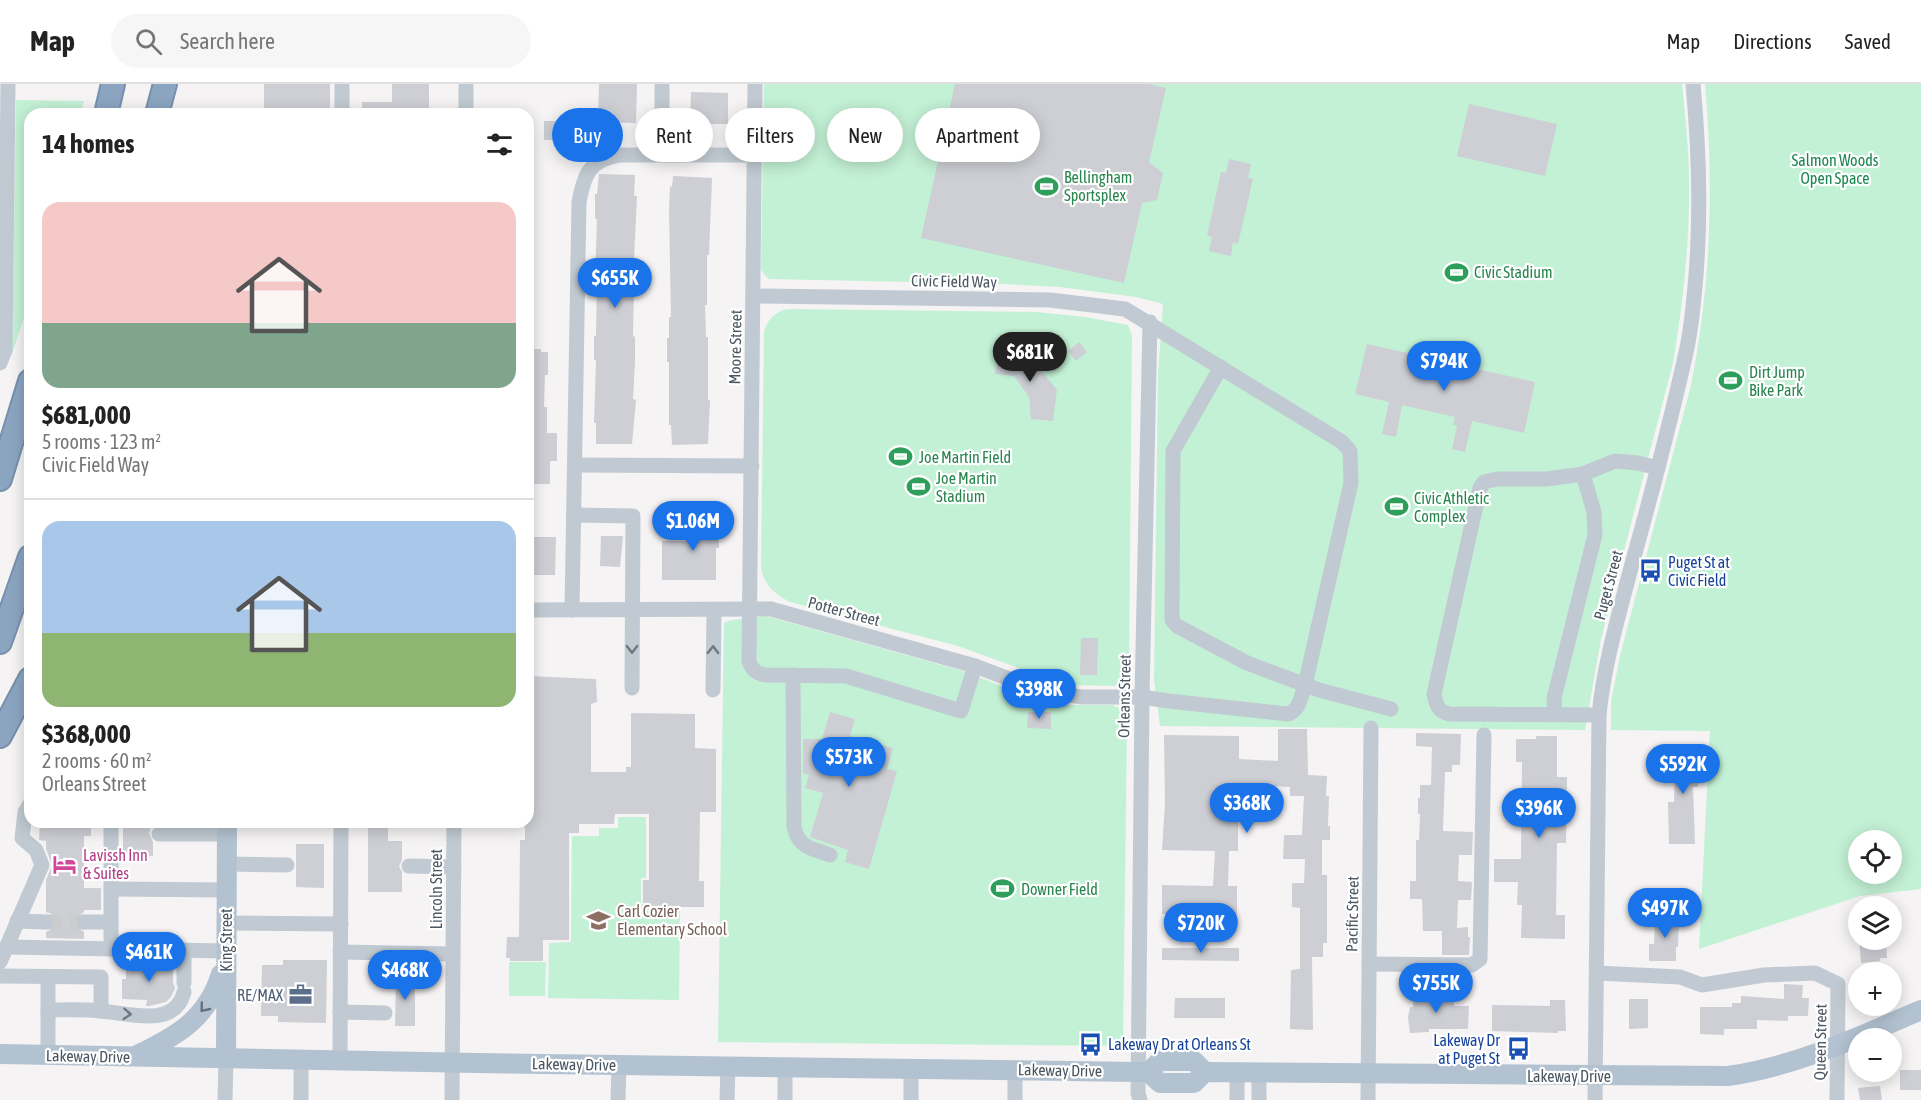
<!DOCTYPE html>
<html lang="en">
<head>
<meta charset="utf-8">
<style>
  :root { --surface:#fff; --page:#f6f6f6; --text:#222; --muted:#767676; --line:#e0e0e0; --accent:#1a73e8 }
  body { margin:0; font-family:"Asap Condensed",sans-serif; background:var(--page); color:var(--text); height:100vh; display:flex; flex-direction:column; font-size:22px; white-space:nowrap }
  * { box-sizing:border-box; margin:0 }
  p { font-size:20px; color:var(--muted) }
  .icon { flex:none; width:33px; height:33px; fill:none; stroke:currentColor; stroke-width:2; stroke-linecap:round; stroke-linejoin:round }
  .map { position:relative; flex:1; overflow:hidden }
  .panel { position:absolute; left:24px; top:24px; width:510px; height:720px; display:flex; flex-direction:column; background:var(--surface); border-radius:18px; box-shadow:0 3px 15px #0003 }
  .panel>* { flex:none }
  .hud { position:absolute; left:552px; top:24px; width:570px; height:54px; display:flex; gap:12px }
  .buttons { position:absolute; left:1848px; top:746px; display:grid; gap:12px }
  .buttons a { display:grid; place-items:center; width:54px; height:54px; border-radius:50%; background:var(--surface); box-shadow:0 3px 15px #0003; font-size:30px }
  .price { position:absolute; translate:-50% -51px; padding:0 14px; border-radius:21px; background:var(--accent); color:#fff; font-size:20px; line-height:39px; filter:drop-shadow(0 2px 3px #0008) }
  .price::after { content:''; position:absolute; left:50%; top:36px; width:18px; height:14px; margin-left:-9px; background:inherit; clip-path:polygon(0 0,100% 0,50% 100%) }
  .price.active { background:#222; color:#fff }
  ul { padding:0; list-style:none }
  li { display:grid; align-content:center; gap:12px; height:318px; padding:0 18px }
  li+li { border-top:2px solid var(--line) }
  li span { display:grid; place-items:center; height:186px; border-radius:18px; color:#555 }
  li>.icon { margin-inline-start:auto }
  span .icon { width:108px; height:108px; fill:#fffc; stroke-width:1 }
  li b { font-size:26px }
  h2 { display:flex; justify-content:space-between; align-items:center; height:72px; padding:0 18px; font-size:26px }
  .chip { padding:0 21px; border-radius:27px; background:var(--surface); box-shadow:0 3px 15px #0003; font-size:21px; line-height:54px }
  .chip.active { background:var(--accent); color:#fff }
  header { display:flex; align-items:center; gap:36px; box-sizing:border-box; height:84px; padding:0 30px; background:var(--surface); border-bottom:2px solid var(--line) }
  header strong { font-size:28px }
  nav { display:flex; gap:33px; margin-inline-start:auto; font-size:21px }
  .search { width:420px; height:54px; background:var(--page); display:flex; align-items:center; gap:15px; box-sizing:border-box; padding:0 21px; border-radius:33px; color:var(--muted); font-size:22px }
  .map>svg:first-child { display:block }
</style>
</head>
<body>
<header>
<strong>Map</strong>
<div class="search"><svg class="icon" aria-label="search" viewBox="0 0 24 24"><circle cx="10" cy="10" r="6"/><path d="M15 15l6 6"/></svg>Search here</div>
<nav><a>Map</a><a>Directions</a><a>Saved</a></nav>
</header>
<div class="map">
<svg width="1921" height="1016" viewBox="0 0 1921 1016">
  <rect width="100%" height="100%" fill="#f5f3f3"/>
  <g fill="#c3f1d5" fill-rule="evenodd">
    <path d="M764,0H1682C1685,32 1689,64 1689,96C1690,158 1683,219 1673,279L1601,555L1585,646L1160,642L1154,596L1158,290L1163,220L1136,213L1060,203L1004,200L769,195L763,189L761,185Z"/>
    <path d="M1705,0H1921V805L1860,812L1699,865L1710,647L1611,646V618L1620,572L1691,301C1711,201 1714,102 1705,0ZM1858,756H1892V789H1858Z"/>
    <polygon points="16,16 84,17 80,30 30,30 30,215 12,270"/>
    <path d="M787,225L1036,228L1085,233L1128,241L1132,252L1129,587L1124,598L1116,602L1066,601L958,562L790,518C775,510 764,501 761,484L764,248C768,235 774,229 787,225Z"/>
    <polygon points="766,532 963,587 1051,621 1112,621 1124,626 1127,636 1123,962 718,958 724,539 732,536"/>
    <polygon points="618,733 646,733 646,794 641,794 641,820 647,821 647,824 680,825 679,916 548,914 549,859 571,858 572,752 599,752 599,744 618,744"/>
    <polygon points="509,878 546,878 545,912 509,912"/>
  </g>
  <g fill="#cdcfd5">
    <polygon points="264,0 330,0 330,30 264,29"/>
    <polygon points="392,0 429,0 429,30 362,30 362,18 392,18"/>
    <polygon points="599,0 637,0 636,39 598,38"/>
    <polygon points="955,0 1149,0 1166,4 1149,78 1163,89 1157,116 1142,119 1124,199 921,154"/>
    <polygon points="691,8 728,9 728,40 690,40"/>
    <polygon points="1469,20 1557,40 1545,92 1457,72"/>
    <polygon points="544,37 564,37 565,56 544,56"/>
    <polygon points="1229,75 1251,80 1248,94 1253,95 1238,160 1233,158 1231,172 1209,167 1212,153 1207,152 1221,88 1226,89"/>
    <polygon points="599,90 635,91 634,112 637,112 634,175 637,175 636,199 634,199 633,252 635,253 635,277 633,315 636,316 632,360 596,360 596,339 594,339 596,276 594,276 594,252 596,252 597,198 595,198 597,135 595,135 595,110 597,110"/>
    <polygon points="673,92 712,94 709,171 707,171 707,221 705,221 706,253 708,253 708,316 710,316 708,360 672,361 671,341 669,341 669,278 667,278 667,254 669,254 669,233 671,233 669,126 670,102 672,103"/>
    <polygon points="1079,258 1087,268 1076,277 1068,267"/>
    <polygon points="1367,260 1535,298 1524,349 1472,337 1465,368 1452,365 1457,342 1453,341 1455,333 1402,321 1396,353 1382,350 1389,318 1355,310"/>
    <polygon points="530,265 541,265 541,268 548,268 548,291 545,291 544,323 547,323 547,349 557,349 557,377 550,377 550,400 528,400 528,272 530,272"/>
    <polygon points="999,267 1029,271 1057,306 1053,337 1031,335 1029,313 1014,292 995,290"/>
    <polygon points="692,427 708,427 708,433 719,433 719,464 716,464 716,496 662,496 662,457 692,457"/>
    <polygon points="601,452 623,452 620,483 600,482"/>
    <polygon points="529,453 556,453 555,491 528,491"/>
    <polygon points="1081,554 1098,554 1097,591 1080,591"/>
    <polygon points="528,592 596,595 597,618 591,620 591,688 626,688 626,683 631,683 631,629 695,630 695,664 716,665 716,728 700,728 699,797 704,797 704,823 648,823 648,819 643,819 643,796 649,796 649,730 615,730 614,740 579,740 579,749 569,749 569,856 543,856 543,877 510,877 510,874 506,874 507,853 519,853 520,756 525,756 525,738 528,738"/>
    <polygon points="830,628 855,635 850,652 893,664 887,685 897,687 869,785 845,778 848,766 810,753 823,709 805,704 809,691 803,689 803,655 822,655"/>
    <polygon points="1028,628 1051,628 1051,645 1027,644"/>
    <polygon points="1278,645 1307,645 1308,691 1327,692 1326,712 1329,712 1328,742 1330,742 1330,756 1322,756 1322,791 1327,791 1327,859 1323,859 1323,873 1312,873 1313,946 1290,945 1291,886 1300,885 1300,824 1292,823 1292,799 1304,799 1305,775 1283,775 1284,751 1302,751 1304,712 1290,712 1290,703 1250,701 1250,733 1238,733 1238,767 1229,767 1228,802 1237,802 1237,831 1162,830 1162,801 1213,802 1215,767 1162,766 1165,719 1164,651 1239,652 1239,675 1278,677"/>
    <polygon points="1416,649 1461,650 1460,681 1452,681 1452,688 1445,688 1443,747 1473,748 1472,771 1459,771 1458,797 1472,798 1471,816 1458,816 1457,844 1468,843 1468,853 1470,853 1469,871 1442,871 1442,847 1423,847 1422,815 1410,815 1410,797 1416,797 1416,756 1419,756 1420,730 1418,730 1418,714 1420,714 1420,701 1431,701 1432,663 1416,662"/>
    <polygon points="1536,652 1557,652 1557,693 1567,693 1566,759 1557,759 1556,831 1565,831 1565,855 1521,854 1522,821 1517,821 1518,798 1494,798 1494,775 1521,775 1522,678 1516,678 1516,655 1536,655"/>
    <polygon points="1672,661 1697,662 1696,682 1699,682 1698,703 1693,703 1695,760 1669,760 1668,718 1674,718 1675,683 1672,683"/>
    <polygon points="40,738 91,738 91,752 84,752 84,804 101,804 101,826 84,826 84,828 76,833 75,842 84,848 84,855 46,854 46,848 54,844 56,838 52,830 46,828 46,796 52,781 46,765 46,757 39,756"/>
    <polygon points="123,738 153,738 149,749 153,758 153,772 123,771"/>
    <polygon points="368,738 388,738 388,757 402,757 402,776 399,782 402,788 402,808 368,808"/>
    <polygon points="296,760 324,760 324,804 296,803"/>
    <polygon points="1655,832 1679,833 1678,863 1676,863 1676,877 1649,877 1649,860 1654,860"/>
    <polygon points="1859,855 1886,855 1887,874 1880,874 1880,877 1861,879"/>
    <polygon points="1162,864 1239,864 1239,877 1162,876"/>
    <polygon points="283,876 327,876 326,939 278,938 278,932 261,932 262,881 283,881"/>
    <polygon points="126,880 173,880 173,898 175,904 171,913 166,918 149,922 146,922 147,916 122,915 122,895 126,895"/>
    <polygon points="396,892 415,892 415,942 395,942"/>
    <polygon points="1784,900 1803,901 1802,914 1809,914 1808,932 1788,932 1788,937 1757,936 1757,945 1724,945 1724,951 1700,950 1700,923 1732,923 1732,919 1741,919 1741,912 1784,915"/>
    <polygon points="1434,906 1434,918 1454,918 1454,922 1469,922 1468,945 1429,945 1429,948 1410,949 1408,933 1410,923 1413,923 1413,907"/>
    <polygon points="1175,914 1225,914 1225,934 1174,934"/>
    <polygon points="1629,915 1648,915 1648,944 1629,945"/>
    <polygon points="1550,916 1565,916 1566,947 1558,947 1558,949 1492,947 1492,921 1550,922"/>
    <rect x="1900" y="986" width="21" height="20"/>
    <polygon points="1880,1002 1882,1016 1860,1016 1858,1004"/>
  </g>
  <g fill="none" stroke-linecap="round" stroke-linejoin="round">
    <polyline stroke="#caccce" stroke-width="15" stroke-dasharray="15 8" stroke-linecap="butt" points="46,838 84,838"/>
    <defs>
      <g id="highway">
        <polyline points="106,30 113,0"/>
        <polyline points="157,30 165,0"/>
        <polyline points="0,395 30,297"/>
        <polyline points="0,558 30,473"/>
        <polyline points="0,652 30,595"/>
      </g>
    </defs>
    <use href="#highway" stroke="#7690ad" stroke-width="26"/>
    <g stroke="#c1cad2" stroke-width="15">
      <path d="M755,0L749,577C752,586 756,589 765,591L846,592L961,627L975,582"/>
      <polyline points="342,30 342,0"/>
      <polyline points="466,30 466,0"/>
      <polyline points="662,37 662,0"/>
      <polyline points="0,279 5,266 8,0"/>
      <polyline points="1221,283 1173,367 1172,536 1177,542 1247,579 1319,606 1391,625"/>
      <polyline points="575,381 752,382"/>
      <polyline points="574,431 633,432 632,604"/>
      <path d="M528,526L771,525L975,582L1033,604L1081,613H1142L1168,617L1288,630C1300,626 1301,612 1305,601L1351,399L1350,367L1342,358L1125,225L1050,216L753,212"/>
      <path d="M572,526L579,118C584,91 589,76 619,71H755"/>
      <path d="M793,591L794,743C799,764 811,764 830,771"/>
      <polyline points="713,606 714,526"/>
      <polyline points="1555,630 1554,614 1595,451 1594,428 1583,390"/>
      <path d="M1599,631L1449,630C1438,627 1436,621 1434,610L1480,404L1484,398L1497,395H1546L1583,390L1615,377L1638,379L1658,384"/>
      <polyline points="159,750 227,750"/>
      <polyline points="227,780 287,781"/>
      <polyline points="409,782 454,783"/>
      <polyline points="111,805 227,806"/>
      <polyline points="17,837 46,838"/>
      <polyline points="84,838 111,838"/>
      <polyline points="226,839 341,840"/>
      <polyline points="6,863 226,867"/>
      <polyline points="111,865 111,738"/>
      <polyline points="340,868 453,870"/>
      <polyline points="0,878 42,781 36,766 22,754 25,728 30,720"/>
      <polyline points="1369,880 1472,881 1480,875 1484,651"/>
      <polyline points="1597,889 1680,893 1702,901 1764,891 1815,889 1838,900 1837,1016"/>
      <polyline points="0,892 101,893 101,927"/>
      <polyline points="48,893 48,971"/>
      <polyline points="184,899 184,866"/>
      <path d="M48,926C66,926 84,925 101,927C128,929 175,945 184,908"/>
      <polyline points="340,928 385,929"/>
      <polyline points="340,976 341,738"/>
      <polyline points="785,983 785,1016"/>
      <polyline points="1259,989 1259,1016"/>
      <polyline points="225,1016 226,974"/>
      <polyline points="301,1016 301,976"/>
      <polyline points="452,1016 454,738"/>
      <polyline points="618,1016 619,981"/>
      <polyline points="727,1016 728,982"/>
      <polyline points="911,1016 911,984"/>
      <polyline points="1015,1016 1015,986"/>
      <polyline points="1140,1016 1138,1009 1142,613 1150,238"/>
      <polyline points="1237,1016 1237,988"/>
      <polyline points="1368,1016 1371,644"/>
      <path d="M1595,1016L1599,631C1604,580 1619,530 1632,480C1652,408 1671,336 1687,264C1692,240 1694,215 1696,191C1701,127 1699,64 1693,0"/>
    </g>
    <g stroke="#b3c2d1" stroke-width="20">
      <polyline points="0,970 477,979 1138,988 1148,988 1160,977 1194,977 1205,988"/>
      <path d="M137,971C177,952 207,935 221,890"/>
      <polyline points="226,974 227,738"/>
      <path d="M1148,988L1160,999H1194L1205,988L1728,992C1797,982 1858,953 1921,926"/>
    </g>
    <use href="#highway" stroke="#8ba5c1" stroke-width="22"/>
  </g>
  <defs><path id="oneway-chevron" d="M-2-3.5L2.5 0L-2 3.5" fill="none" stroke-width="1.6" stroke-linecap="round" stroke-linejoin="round" transform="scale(1.5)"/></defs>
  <g stroke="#6e7983">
    <use href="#oneway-chevron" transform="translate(632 565) rotate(90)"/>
    <use href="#oneway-chevron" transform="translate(713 566) rotate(-89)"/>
    <use href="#oneway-chevron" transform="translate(127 930) rotate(4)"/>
  </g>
  <use stroke="#64717d" href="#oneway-chevron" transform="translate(204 924) rotate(129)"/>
  <defs>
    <symbol id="stadium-bare" viewBox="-9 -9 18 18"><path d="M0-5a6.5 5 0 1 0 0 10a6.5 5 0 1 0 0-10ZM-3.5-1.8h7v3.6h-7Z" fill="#2e9e5b" stroke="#fff" stroke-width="2.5" paint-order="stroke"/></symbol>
    <symbol id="bus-bare" viewBox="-9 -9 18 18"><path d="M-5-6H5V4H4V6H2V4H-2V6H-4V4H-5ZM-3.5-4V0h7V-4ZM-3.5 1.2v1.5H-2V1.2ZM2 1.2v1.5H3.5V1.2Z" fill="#1a4fb4" stroke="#fff" stroke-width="2.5" paint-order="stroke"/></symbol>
    <symbol id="hotel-bare" viewBox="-9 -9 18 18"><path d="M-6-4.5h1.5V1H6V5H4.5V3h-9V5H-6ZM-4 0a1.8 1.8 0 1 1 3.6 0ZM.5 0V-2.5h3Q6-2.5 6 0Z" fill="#d1479c" stroke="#fff" stroke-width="2.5" paint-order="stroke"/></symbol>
    <symbol id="school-bare" viewBox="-9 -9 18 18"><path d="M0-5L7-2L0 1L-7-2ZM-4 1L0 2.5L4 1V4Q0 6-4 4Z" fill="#8d6e63" stroke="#fff" stroke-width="2.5" paint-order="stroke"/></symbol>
    <symbol id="office-bare" viewBox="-9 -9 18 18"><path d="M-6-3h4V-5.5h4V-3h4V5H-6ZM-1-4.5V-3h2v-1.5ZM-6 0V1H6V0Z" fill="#5c6f8a" stroke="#fff" stroke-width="2.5" paint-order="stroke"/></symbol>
  </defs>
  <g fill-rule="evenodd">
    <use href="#stadium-bare" x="1030" y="86" width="33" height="33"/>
    <use href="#stadium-bare" x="1440" y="172" width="33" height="33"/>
    <use href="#stadium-bare" x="1714" y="280" width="33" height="33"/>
    <use href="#stadium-bare" x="884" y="356" width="33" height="33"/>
    <use href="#stadium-bare" x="902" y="386" width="33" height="33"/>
    <use href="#stadium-bare" x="1380" y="406" width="33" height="33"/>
    <use href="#bus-bare" x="1634" y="470" width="33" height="33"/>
    <use href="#hotel-bare" x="48" y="764" width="33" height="33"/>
    <use href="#stadium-bare" x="986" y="788" width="33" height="33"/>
    <use href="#school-bare" x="582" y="820" width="33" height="33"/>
    <use href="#office-bare" x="284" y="894" width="33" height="33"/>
    <use href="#bus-bare" x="1074" y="944" width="33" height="33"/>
    <use href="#bus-bare" x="1502" y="948" width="33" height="33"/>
  </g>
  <g text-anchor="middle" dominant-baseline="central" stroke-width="4.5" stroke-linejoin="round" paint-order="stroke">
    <g font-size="16" fill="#17864f" stroke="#fff">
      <text x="1835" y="76">Salmon Woods<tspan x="1835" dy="18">Open Space</tspan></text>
    </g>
    <g font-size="16" fill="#27864d" stroke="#fff" text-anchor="start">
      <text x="1064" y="93">Bellingham<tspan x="1064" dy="18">Sportsplex</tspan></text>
      <text x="1474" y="188">Civic Stadium</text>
      <text x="1749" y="288">Dirt Jump<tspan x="1749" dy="18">Bike Park</tspan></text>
      <text x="919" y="373">Joe Martin Field</text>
      <text x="936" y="394">Joe Martin<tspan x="936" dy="18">Stadium</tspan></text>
      <text x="1414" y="414">Civic Athletic<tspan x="1414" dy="18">Complex</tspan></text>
      <text x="1021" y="805">Downer Field</text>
    </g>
    <g font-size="16" fill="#4a5661" stroke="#fff">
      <text transform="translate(954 197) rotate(1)">Civic Field Way</text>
      <text transform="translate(735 263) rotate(-89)">Moore Street</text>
      <text transform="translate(1608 501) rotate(-75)">Puget Street</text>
      <text transform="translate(844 527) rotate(15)">Potter Street</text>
      <text transform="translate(1124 612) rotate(-89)">Orleans Street</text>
      <text transform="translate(436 805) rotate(-90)">Lincoln Street</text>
      <text transform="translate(1352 830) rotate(-89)">Pacific Street</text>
      <text transform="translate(226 856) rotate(-90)">King Street</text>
      <text transform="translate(1820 958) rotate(-89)">Queen Street</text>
      <text transform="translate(88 972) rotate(1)">Lakeway Drive</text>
      <text transform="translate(574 980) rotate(1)">Lakeway Drive</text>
      <text transform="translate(1060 986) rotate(1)">Lakeway Drive</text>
      <text x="1569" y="992">Lakeway Drive</text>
    </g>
    <g font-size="16" fill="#164399" stroke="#fff" text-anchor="start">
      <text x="1668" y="478">Puget St at<tspan x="1668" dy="18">Civic Field</tspan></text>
      <text x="1500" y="956" text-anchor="end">Lakeway Dr<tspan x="1500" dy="18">at Puget St</tspan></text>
      <text x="1108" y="960">Lakeway Dr at Orleans St</text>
    </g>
    <g font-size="16" fill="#b23c85" stroke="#fff" text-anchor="start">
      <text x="83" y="771">Lavissh Inn<tspan x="83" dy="18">&amp; Suites</tspan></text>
    </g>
    <g font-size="16" fill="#785e54" stroke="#fff" text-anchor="start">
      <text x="617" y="827">Carl Cozier<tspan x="617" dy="18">Elementary School</tspan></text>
    </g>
    <g font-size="16" fill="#4e5e75" stroke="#fff" text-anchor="end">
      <text x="283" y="911">RE/MAX</text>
    </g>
  </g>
</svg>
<div class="buttons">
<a><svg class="icon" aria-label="locate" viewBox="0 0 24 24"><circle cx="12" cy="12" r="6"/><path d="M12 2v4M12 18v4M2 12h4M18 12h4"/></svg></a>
<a><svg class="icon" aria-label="layers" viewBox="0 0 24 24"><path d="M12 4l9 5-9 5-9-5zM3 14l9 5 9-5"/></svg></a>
<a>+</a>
<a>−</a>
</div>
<b class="price" style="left:615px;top:225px">$655K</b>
<b class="price active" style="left:1030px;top:299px">$681K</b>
<b class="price" style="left:1444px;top:308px">$794K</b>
<b class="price" style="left:693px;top:468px">$1.06M</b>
<b class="price" style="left:1039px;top:636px">$398K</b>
<b class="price" style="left:849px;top:704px">$573K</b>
<b class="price" style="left:1683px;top:711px">$592K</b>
<b class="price" style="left:1247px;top:750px">$368K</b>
<b class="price" style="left:1539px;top:755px">$396K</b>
<b class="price" style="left:1665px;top:855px">$497K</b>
<b class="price" style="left:1201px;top:870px">$720K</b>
<b class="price" style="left:149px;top:899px">$461K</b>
<b class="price" style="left:405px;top:917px">$468K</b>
<b class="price" style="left:1436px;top:930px">$755K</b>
<div class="hud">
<a class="chip active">Buy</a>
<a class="chip">Rent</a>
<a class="chip">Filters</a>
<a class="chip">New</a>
<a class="chip">Apartment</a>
</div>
<section class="panel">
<h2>14 homes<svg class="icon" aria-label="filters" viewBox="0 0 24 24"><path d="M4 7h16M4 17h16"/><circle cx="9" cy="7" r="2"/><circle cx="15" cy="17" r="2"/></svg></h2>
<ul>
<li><span style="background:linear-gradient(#f6c9c9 65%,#7fa58c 0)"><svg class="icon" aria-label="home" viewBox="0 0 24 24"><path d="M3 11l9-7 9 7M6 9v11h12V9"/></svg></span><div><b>$681,000</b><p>5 rooms · 123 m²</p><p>Civic Field Way</p></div></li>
<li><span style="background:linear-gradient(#a9c7e8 60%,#8fb573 0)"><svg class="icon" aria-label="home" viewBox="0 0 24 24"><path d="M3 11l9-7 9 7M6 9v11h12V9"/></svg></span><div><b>$368,000</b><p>2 rooms · 60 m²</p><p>Orleans Street</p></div></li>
</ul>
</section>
</div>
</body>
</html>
